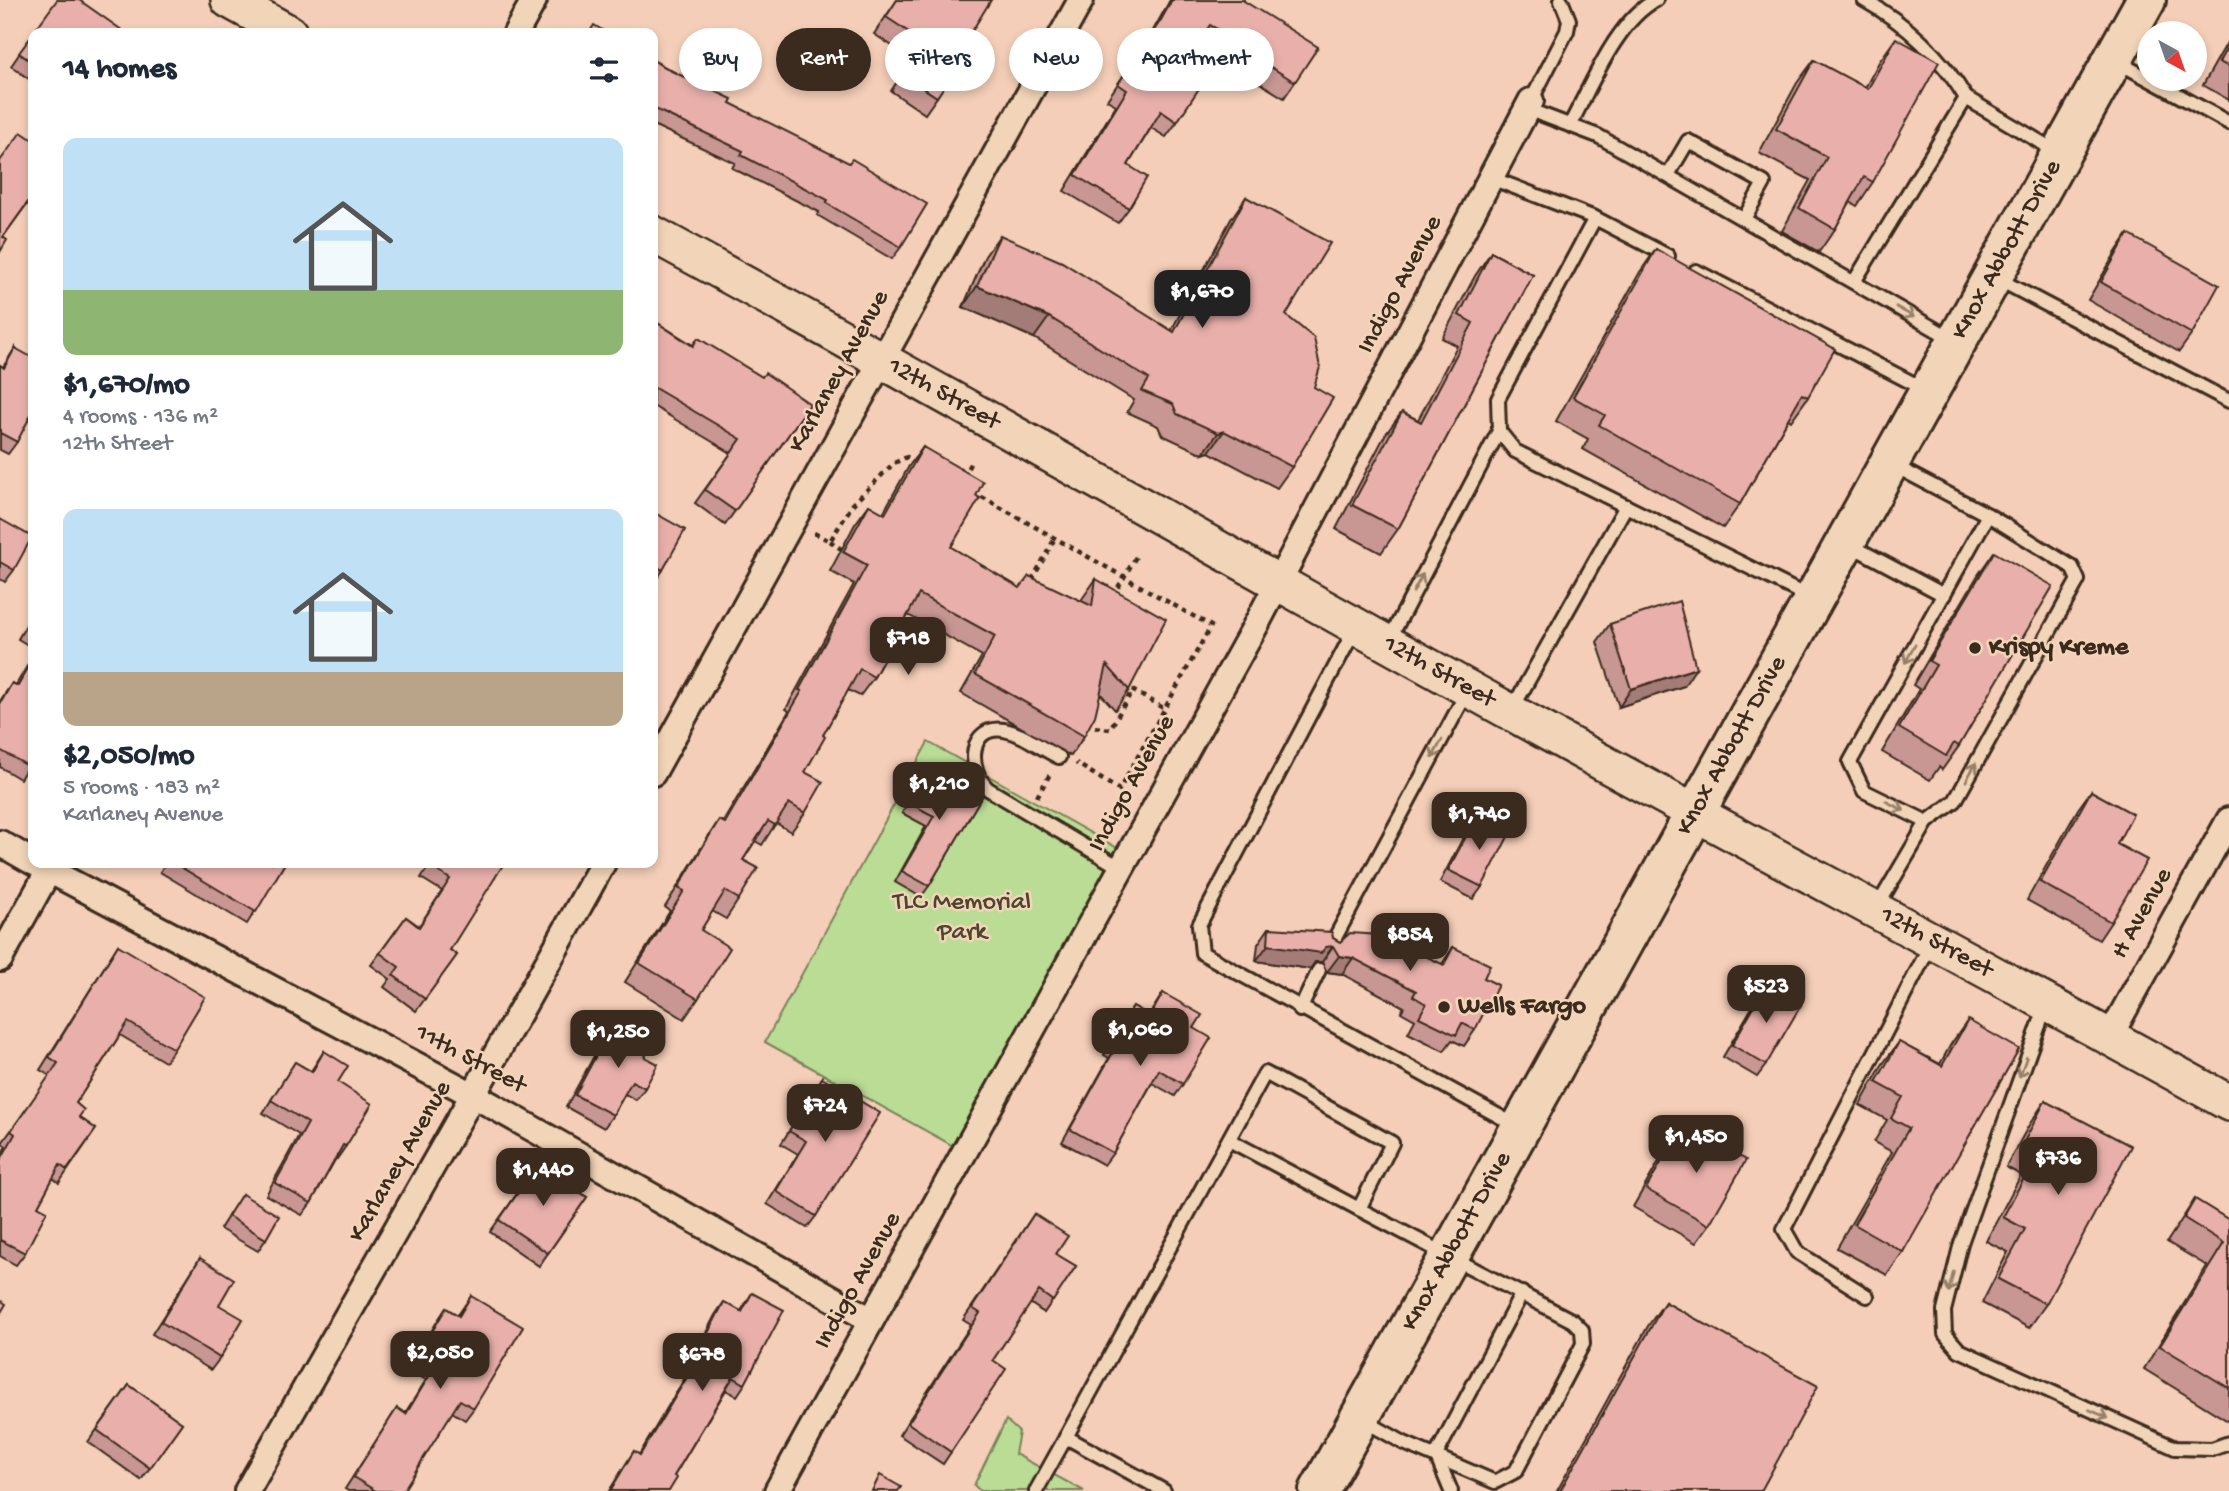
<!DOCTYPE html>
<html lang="en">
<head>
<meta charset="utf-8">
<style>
  :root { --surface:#fff; --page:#f2f2f3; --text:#1f2937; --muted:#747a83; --accent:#3b2a1e }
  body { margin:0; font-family:"Gochi Hand",sans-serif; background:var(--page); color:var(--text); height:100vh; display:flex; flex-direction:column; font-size:26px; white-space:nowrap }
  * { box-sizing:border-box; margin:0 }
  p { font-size:23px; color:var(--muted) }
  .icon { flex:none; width:38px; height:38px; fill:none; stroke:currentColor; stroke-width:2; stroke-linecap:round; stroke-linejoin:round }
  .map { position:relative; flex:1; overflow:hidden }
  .side { position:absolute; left:28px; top:28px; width:630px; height:840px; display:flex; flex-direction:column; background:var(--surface); border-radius:14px; box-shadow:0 4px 10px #0003 }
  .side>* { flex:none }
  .top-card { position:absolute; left:679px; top:28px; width:665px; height:63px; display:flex; gap:14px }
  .needle { width:46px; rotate:140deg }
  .tools { position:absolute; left:2137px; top:21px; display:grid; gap:14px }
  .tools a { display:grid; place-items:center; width:70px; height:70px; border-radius:50%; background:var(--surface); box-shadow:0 4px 10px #0003; font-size:35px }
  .price { position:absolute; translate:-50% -60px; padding:0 16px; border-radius:14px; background:var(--accent); color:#fff; font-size:23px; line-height:46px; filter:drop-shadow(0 2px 4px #0008) }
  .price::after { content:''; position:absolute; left:50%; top:42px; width:21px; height:16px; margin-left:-10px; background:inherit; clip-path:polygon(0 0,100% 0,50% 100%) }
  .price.selected { background:#222; color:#fff }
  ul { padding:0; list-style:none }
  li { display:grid; align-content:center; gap:14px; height:371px; padding:0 35px }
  li span { display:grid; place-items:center; height:217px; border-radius:14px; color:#555 }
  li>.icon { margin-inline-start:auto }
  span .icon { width:126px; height:126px; fill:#fffc; stroke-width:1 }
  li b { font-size:30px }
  h2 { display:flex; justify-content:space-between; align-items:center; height:84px; padding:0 35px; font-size:30px }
  .tag { padding:0 24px; border-radius:32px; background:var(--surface); box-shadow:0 4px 10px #0003; font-size:24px; line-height:63px }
  .tag.selected { background:var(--accent); color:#fff }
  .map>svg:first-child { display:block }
</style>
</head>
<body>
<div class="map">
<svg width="2229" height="1491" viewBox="0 0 2229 1491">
  <rect width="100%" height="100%" fill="#f4ceb8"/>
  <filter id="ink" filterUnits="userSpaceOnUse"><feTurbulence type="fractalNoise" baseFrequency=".0143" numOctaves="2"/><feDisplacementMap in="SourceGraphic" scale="14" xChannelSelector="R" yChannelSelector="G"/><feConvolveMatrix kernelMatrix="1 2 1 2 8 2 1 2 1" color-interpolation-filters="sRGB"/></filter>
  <g filter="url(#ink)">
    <g fill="#badc95" stroke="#7a835a" stroke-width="2">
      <polygon points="928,742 1128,854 964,1152 765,1042"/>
      <polygon points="1006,1420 1019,1432 1015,1454 1084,1491 980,1491 974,1485"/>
    </g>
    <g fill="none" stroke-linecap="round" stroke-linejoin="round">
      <defs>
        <g id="lane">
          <path d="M1864,0C1907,24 1941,56 1966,98"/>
          <polyline points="2116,61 2229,123"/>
          <polyline points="1531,101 1567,31 1569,20 1561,0"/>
          <polyline points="1527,109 1598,136 1954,340"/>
          <path d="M1570,125C1591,86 1617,20 1656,0"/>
          <polyline points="1668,175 1688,141 1764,183 1744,219"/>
          <polyline points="1491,178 1595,218 1668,256"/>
          <polyline points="1595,218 1498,399 1499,431 1515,451 1809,597"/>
          <polyline points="1696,271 1926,390"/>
          <polyline points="1996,278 2229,401"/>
          <polyline points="1854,282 1966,98 2057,152"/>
          <polyline points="1893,465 1988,515 1850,762 1864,791 1927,822"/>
          <polyline points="1848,544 1944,595"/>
          <polyline points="1356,627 1199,925 1202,953 1517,1126"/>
          <polyline points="1389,640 1499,431"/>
          <polyline points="1511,711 1626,506"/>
          <path d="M1059,757C1041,749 1025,734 1004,730C969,725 966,768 988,789L1121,868"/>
          <polyline points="1877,907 1927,822 1955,801 2078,580 2072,567 1988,515"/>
          <polyline points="1329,949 1467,692"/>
          <polyline points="2046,1006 1961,1243 1944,1311 1945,1334 1959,1350 2175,1448 2212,1449 2229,1443"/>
          <polyline points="1300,1010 1319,970"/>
          <polyline points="1359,1209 1573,1321 1582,1330 1583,1344 1516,1471 1495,1482 1404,1443 1363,1420"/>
          <polyline points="1867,1296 1797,1252 1784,1229 1932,942"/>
          <polyline points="1036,1491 1066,1437"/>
          <polyline points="1164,1491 1066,1437 1265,1073 1392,1143 1359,1209 1229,1140"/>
          <polyline points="1451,1491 1436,1455 1522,1293"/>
        </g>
        <g id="street">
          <polyline points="516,33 534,0"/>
          <polyline points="653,773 1081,0"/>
          <polyline points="0,843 33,862"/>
          <polyline points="35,863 475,1096 871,1320"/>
          <polyline points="0,959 53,863"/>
          <polyline points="2110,1036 2229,820"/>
          <path d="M247,1491C366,1281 487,1074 603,863"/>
          <polyline points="777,1491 1257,623 1531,101"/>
        </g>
        <g id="secondary">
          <polyline points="229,0 289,33"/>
          <path id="s1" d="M653,234C942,391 1226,555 1514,714C1751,845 1992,971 2229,1103"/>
        </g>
        <g id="primary">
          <path id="s2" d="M1319,1491L2146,0"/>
        </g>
      </defs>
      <use href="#lane" stroke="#3b2a1e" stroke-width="18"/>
      <use href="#street" stroke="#3b2a1e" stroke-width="30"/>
      <use href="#secondary" stroke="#3b2a1e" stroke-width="40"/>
      <use href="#primary" stroke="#3b2a1e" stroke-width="44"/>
      <g stroke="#3b2a1e" stroke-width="4.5" stroke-dasharray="5 5" stroke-linecap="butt">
        <polyline points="963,477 971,462"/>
        <polyline points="973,492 1211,626 1119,790 1076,763"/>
        <polyline points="814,533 830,541 853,504 894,463 907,457 916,461"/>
        <polyline points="830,541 841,549"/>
        <polyline points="1032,580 1055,538"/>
        <polyline points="1113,596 1137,555"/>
        <polyline points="1132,690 1165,709"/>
        <polyline points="1085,726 1110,729 1132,691"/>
        <polyline points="1037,797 1050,774"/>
      </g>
      <use href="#lane" stroke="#f2d5b8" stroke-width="12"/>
      <use href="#street" stroke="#f2d5b8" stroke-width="24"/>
      <use href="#secondary" stroke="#f2d5b8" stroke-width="35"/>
      <use href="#primary" stroke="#f2d5b8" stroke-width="38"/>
    </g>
    <g fill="#c89793" stroke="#3b2a1e" stroke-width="2">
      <polygon points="897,0 969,36 937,97 925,114 891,91 912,59 874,34"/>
      <polygon points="1170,0 1244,0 1244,1 1295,82 1284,98 1245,74 1248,68 1200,41 1186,62 1177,122 1166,137 1151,128 1128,165 1129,208 1118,223 1064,191 1116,105 1107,100 1150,36"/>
      <polygon points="33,34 33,82 11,66"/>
      <polygon points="1896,38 1873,182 1857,206 1850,202 1835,229 1819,252 1782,231 1810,180 1759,153 1797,83 1814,60 1865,88 1879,62"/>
      <polygon points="2229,39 2229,100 2203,85"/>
      <polygon points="653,60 730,103 901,247 892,259 817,215 819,212 732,168 735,163 653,125"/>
      <polygon points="33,140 33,208 27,204 3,237 0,161"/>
      <polygon points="1246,197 1286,315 1292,467 1277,488 1209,452 1203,454 1162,435 1158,426 1127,412 1134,400 1034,338 963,307 985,256 1000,235 1171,331 1231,219"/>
      <polygon points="2128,234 2192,334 2179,352 2088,300 2116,252"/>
      <polygon points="1656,249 1808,397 1791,421 1788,419 1740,504 1723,528 1583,449 1588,439 1556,421 1640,272"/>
      <polygon points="1491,252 1533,275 1398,529 1381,553 1336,529 1385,435 1402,412 1418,420 1457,346 1442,338 1475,276"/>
      <polygon points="653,320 693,345 698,338 762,377 810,404 725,525 695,503 731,453 653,406"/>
      <polygon points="15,348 17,442 8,454 0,450 0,365 3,367"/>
      <polygon points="923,447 976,496 951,547 1020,588 1082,601 1082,599 1096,579 1129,690 1115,710 1100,693 1084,736 1071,756 961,693 982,656 908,615 874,677 860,696 848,690 823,735 805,772 805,813 791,832 776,823 762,845 755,841 743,860 739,899 726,919 712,911 701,930 698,999 684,1019 625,982 670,911 665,907 706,840 719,820 723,822 789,711 786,709 854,584 830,571 855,524 869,505 883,513 909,466"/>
      <polygon points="653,512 663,570 654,583 653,582"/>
      <polygon points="0,519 14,570 5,582 0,579"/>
      <polygon points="1994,552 1959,746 1942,770 1939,767 1930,780 1882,752 1919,689 1913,685 1978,575"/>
      <polygon points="33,613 33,648 18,639"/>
      <polygon points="1610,624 1684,686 1619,707 1597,642"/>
      <polygon points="33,656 33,758 20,779 0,767 0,701 12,683 16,685"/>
      <polygon points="929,767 982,796 929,886 921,897 895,882 926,826 902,813 921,778"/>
      <polygon points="2091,791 2117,844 2111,922 2099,940 2027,900 2078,809"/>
      <polygon points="1477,816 1482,887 1473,899 1440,882 1468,828"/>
      <polygon points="166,863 285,863 247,924 160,872"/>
      <polygon points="431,863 499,863 450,950 457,955 416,1011 384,987 390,979 371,965 406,917 419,926 442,891 421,878"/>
      <polygon points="1269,928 1333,938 1340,942 1442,964 1453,947 1484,978 1475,1030 1464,1046 1452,1040 1444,1051 1408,1033 1415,1020 1401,1012 1404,1007 1342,974 1327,972 1322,962 1315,962 1310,969 1256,961 1258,944"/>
      <polygon points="118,945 174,1049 165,1062 120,1035 76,1103 79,1117 96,1129 59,1183 53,1178 38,1206 25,1253 16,1265 0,1256 0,1157 6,1146 2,1143 50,1076 40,1070"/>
      <polygon points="1766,985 1766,1065 1757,1077 1723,1057 1758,997"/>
      <polygon points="1163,993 1194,1028 1183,1084 1175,1096 1152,1083 1113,1153 1104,1165 1062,1142 1109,1058 1104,1055 1125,1018 1133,1006 1149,1015"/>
      <polygon points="1968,1020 1903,1252 1887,1275 1837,1248 1892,1152 1874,1142 1887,1120 1860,1105 1882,1065 1899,1042 1940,1064 1951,1044"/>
      <polygon points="632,1025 645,1057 645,1088 636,1100 625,1094 613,1115 604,1128 566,1107 600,1045 608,1033 622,1040"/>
      <polygon points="324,1051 338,1082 346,1146 337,1159 336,1158 311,1203 302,1215 266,1195 299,1135 263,1113 295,1062 311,1071"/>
      <polygon points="822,1078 816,1216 807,1228 767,1204 798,1154 781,1144"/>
      <polygon points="2045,1101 2046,1304 2029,1328 1982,1303 2008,1252 1986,1241 2021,1175 2006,1167 2029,1125"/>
      <polygon points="1683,1124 1709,1225 1696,1243 1633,1207 1670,1142"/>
      <polygon points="538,1164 587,1197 539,1266 490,1232"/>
      <polygon points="242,1194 266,1239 258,1251 220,1229"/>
      <polygon points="2195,1199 2229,1220 2229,1419 2228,1421 2144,1369 2207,1266 2167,1242"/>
      <polygon points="1034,1214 1056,1254 1076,1266 1044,1313 1030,1303 993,1360 951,1452 943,1464 899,1435 971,1325 963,1320"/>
      <polygon points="200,1258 219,1305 220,1358 211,1370 152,1334"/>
      <polygon points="752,1293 745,1384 737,1396 726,1390 674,1476 669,1491 609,1491 634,1451 639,1455 689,1371 687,1370 715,1315 724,1302 741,1311"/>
      <polygon points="471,1296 474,1408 465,1420 452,1412 403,1491 348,1491 345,1489 397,1408 405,1413 426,1380 408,1370 438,1320 446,1308 458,1315"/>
      <polygon points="1665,1302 1761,1491 1557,1491 1648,1326"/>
      <polygon points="129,1385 182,1423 141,1480 88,1442"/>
    </g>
    <g fill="#a37b78" stroke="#3b2a1e" stroke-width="2">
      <polygon points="977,286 1049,317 1034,338 963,307"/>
      <polygon points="1224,431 1209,452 1203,454 1218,433"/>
      <polygon points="1696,668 1684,686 1619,707 1631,689"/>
      <polygon points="1268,945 1333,946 1322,962 1315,962 1310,969 1256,961"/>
      <polygon points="1339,956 1353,958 1342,974 1327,972"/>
    </g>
    <g fill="#e9b0ab" stroke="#3b2a1e" stroke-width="2">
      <polygon points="57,0 79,0 126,33 33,33"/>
      <polygon points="897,0 991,0 969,36 975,40 937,97 902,74 924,42 886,17"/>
      <polygon points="1172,0 1244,0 1244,1 1318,47 1295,82 1256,58 1259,52 1210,25 1186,62 1207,76 1177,122 1161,111 1128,165 1147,177 1129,208 1075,175 1127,90 1118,84 1161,20"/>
      <polygon points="594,25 607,33 589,33"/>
      <polygon points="33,34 33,63 19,53"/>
      <polygon points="1896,38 1939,62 1873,182 1864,177 1835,229 1799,208 1827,157 1776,129 1814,60 1868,89"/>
      <polygon points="2229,44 2229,67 2219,62"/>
      <polygon points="653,60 665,68 732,99 730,103 849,163 852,159 927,204 901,247 826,203 828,200 741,155 743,151 653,108"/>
      <polygon points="21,132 33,140 33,195 3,237 7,240 0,252 0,161"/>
      <polygon points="1246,197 1330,243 1286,315 1314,338 1320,367 1314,387 1333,398 1292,467 1224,431 1218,433 1177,414 1173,404 1142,391 1149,379 1049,317 977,286 1000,235 1062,262 1174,332"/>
      <polygon points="2128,234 2219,285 2192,334 2101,282"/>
      <polygon points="1656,249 1835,349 1808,397 1802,394 1740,504 1599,425 1605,415 1573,397"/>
      <polygon points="1491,252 1533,275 1398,529 1352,505 1402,412 1421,422 1473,323 1459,315"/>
      <polygon points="653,320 693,346 698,338 762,377 765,373 810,404 735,511 705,490 741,439 653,387"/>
      <polygon points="15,348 33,358 33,411 17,442 0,433 0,365 4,368"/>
      <polygon points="923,447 983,482 976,496 980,498 951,547 1020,588 1029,576 1092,606 1096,579 1166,619 1129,690 1107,665 1095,716 1084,736 975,674 995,636 919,594 874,677 860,669 823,735 825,737 805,772 823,782 805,813 789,803 775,825 768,821 743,860 758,868 739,899 725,891 701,930 730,948 698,999 639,963 684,891 678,888 719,820 725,823 802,691 799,690 867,565 843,552 869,505 885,514"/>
      <polygon points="653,512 685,530 663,570 653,565"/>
      <polygon points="0,519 32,537 14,570 0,562"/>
      <polygon points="1994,552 2053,586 1959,746 1954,743 1946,756 1899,728 1936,665 1929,661"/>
      <polygon points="1679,601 1696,668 1631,689 1610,624"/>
      <polygon points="33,615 33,630 27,626"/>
      <polygon points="33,659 33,758 28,766 0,750 0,704 12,683 18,686"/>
      <polygon points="929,767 982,796 929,886 902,871 934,816 909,803"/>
      <polygon points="2091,791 2133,814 2117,844 2147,860 2111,922 2040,882"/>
      <polygon points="1477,816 1510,833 1482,887 1448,870"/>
      <polygon points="174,863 285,863 256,912"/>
      <polygon points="432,863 499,863 503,865 450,950 457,955 425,999 393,975 399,967 380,953 406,917 419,927 450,879 430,866"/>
      <polygon points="1269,928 1332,932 1333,938 1340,942 1350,933 1381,935 1444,965 1453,947 1490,965 1484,978 1498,985 1475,1030 1462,1023 1456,1035 1419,1017 1426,1004 1413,996 1416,991 1353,958 1339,956 1333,946 1326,947 1321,953 1268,945"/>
      <polygon points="118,945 205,997 174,1049 128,1022 76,1103 84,1110 79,1117 96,1129 67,1170 60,1165 38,1206 47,1211 25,1253 0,1240 0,1161 15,1134 11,1131 58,1063 49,1057"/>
      <polygon points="1766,985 1801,1005 1766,1065 1732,1045"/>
      <polygon points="1163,993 1202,1015 1194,1028 1211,1038 1183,1084 1159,1070 1113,1153 1070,1129 1117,1045 1112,1042 1133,1006 1150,1016"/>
      <polygon points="1968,1020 2019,1049 1903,1252 1854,1224 1909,1128 1891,1118 1903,1097 1876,1082 1899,1042 1942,1066"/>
      <polygon points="632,1025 655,1038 645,1057 658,1064 645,1088 632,1081 613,1115 575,1095 608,1033 623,1041"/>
      <polygon points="324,1051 348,1066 338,1082 372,1104 346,1146 343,1145 311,1203 275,1183 308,1123 271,1100 295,1062 312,1072"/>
      <polygon points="822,1078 880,1113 816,1216 776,1191 806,1141 789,1131"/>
      <polygon points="2045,1101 2131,1146 2046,1304 1998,1279 2025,1229 2003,1217 2038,1152 2023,1144"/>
      <polygon points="1683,1124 1746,1160 1709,1225 1646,1189"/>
      <polygon points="538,1164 587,1197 548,1253 499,1220"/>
      <polygon points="242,1194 279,1216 266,1239 228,1216"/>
      <polygon points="2195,1199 2229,1220 2229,1388 2160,1346 2224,1243 2184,1218"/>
      <polygon points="1034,1214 1068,1236 1056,1254 1076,1266 1053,1301 1039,1291 993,1360 1006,1369 951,1452 908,1423 980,1313 972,1308"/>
      <polygon points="200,1258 234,1279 219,1305 243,1319 220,1358 161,1322"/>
      <polygon points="752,1293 784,1310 745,1384 733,1377 674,1476 677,1478 669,1491 610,1491 634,1451 640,1455 698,1359 695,1358 724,1302 742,1312"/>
      <polygon points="471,1296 523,1327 474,1408 460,1400 403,1491 376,1491 353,1477 397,1408 406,1414 434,1368 417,1357 446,1308 459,1316"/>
      <polygon points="0,1300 6,1304 0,1314"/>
      <polygon points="1665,1302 1818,1386 1761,1491 1560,1491"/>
      <polygon points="129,1385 182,1423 150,1468 97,1430"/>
      <polygon points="880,1475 901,1487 898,1491 872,1491"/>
    </g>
    <defs><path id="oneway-shaft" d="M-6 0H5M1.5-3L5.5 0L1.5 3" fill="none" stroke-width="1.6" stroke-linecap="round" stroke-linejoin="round" transform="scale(1.75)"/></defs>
    <g stroke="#96806b">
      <use href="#oneway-shaft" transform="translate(1905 312) rotate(30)"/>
      <use href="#oneway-shaft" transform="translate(1418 583) rotate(-62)"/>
      <use href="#oneway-shaft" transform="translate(1910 654) rotate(119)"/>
      <use href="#oneway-shaft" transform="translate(1437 749) rotate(118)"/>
      <use href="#oneway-shaft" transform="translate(1971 772) rotate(-61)"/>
      <use href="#oneway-shaft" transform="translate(1895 806) rotate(27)"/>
      <use href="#oneway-shaft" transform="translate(2023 1067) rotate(110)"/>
      <use href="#oneway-shaft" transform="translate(1951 1282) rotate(104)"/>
      <use href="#oneway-shaft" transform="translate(2099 1414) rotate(24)"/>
    </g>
  </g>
  <g fill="#3b2a1e" stroke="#f2d5b8" stroke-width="2.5">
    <circle cx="1975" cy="648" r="7"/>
    <circle cx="1444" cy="1007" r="7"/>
  </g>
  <g text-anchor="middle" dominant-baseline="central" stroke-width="5" stroke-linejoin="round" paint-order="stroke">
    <g font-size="26" fill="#3b2a1e" stroke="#f2d5b8">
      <text stroke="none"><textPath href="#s2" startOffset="1419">Knox Abbott Drive</textPath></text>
      <text transform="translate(1401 285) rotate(-62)">Indigo Avenue</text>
      <text transform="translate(840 372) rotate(-61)">Karlaney Avenue</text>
      <text stroke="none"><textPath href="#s1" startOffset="332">12th Street</textPath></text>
      <text stroke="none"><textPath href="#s1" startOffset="900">12th Street</textPath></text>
      <text stroke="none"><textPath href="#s2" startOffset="852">Knox Abbott Drive</textPath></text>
      <text transform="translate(1133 784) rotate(-61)">Indigo Avenue</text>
      <text transform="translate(2143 914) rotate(-61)">H Avenue</text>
      <text stroke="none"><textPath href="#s1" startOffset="1466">12th Street</textPath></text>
      <text transform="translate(470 1060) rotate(28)">11th Street</text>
      <text transform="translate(401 1162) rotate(-60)">Karlaney Avenue</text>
      <text stroke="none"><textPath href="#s2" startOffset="285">Knox Abbott Drive</textPath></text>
      <text transform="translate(859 1281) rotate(-61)">Indigo Avenue</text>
    </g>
    <g font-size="26" font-weight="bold" fill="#3b2a1e" stroke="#f2d5b8" text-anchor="start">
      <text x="1989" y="648">Krispy Kreme</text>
      <text x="1458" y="1007">Wells Fargo</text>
    </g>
    <g font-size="26" fill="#4e4530" stroke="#f2d5b8">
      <text x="962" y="903">TLC Memorial<tspan x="962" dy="30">Park</tspan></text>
    </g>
  </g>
</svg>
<div class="tools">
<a><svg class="needle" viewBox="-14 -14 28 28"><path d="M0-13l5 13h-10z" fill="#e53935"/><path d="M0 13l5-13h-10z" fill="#747a83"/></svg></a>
</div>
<b class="price selected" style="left:1202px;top:330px">$1,670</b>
<b class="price" style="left:908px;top:677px">$718</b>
<b class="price" style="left:939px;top:822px">$1,210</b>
<b class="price" style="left:1479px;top:852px">$1,740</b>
<b class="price" style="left:1410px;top:973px">$854</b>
<b class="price" style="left:1766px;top:1025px">$523</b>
<b class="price" style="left:1140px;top:1068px">$1,060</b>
<b class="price" style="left:618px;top:1070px">$1,250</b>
<b class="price" style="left:825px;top:1144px">$724</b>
<b class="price" style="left:1696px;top:1175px">$1,450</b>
<b class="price" style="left:2058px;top:1197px">$736</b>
<b class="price" style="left:543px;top:1208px">$1,440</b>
<b class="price" style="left:440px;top:1391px">$2,050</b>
<b class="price" style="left:702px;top:1393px">$678</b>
<div class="top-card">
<a class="tag">Buy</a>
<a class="tag selected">Rent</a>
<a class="tag">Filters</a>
<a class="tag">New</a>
<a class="tag">Apartment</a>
</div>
<section class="side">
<h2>14 homes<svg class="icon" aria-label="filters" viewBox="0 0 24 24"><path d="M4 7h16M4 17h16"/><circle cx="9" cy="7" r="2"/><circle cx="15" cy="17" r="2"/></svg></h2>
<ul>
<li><span style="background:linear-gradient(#bfe0f5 70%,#8fb573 0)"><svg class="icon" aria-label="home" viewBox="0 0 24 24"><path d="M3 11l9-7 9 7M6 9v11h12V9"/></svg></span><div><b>$1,670/mo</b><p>4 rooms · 136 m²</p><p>12th Street</p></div></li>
<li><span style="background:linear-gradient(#bfe0f5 75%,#b9a48a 0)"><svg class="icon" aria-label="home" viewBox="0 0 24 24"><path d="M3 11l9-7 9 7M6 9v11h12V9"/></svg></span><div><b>$2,050/mo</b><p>5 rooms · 183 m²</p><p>Karlaney Avenue</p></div></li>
</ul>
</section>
</div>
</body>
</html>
